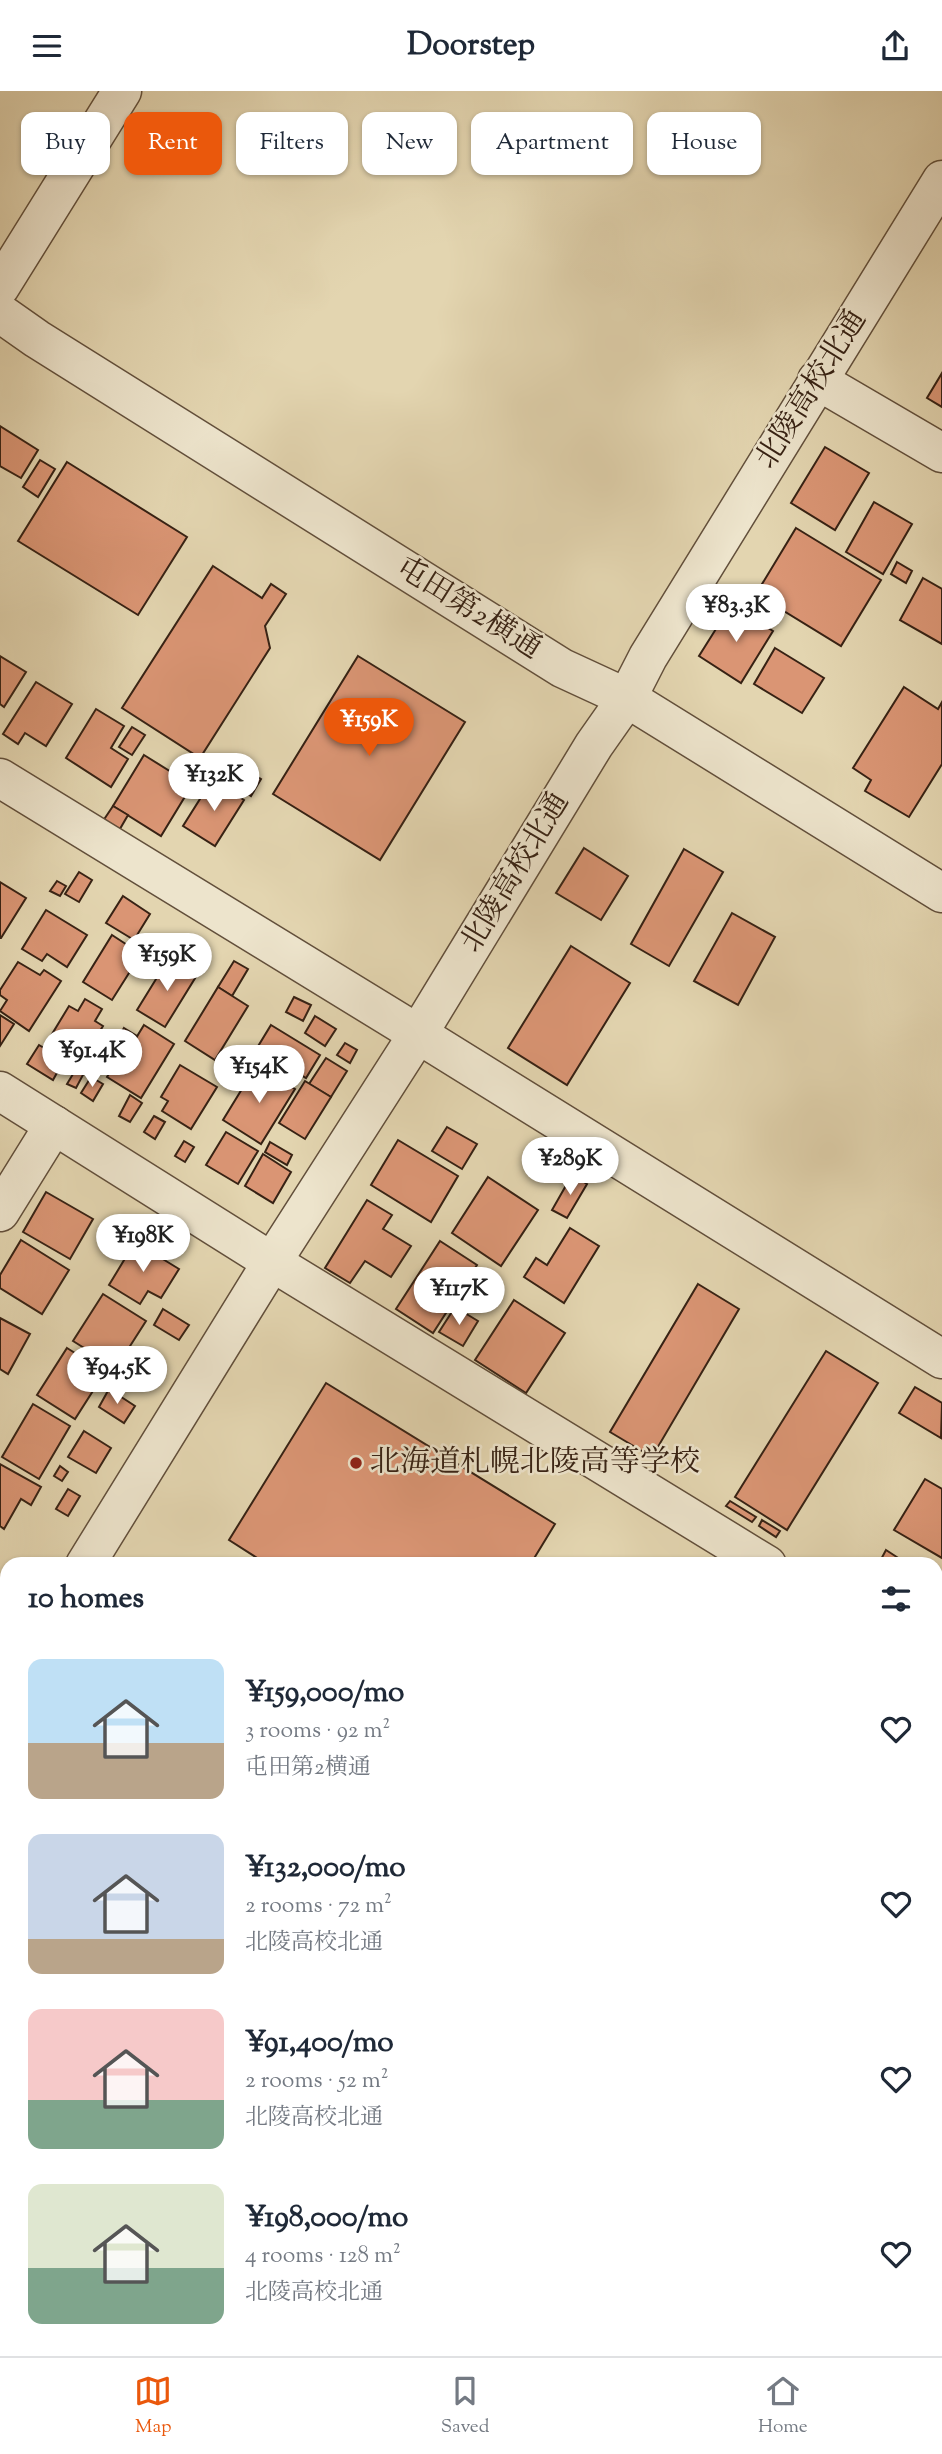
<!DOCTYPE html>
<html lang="en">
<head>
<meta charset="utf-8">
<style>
  :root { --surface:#fff; --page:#f6f6f7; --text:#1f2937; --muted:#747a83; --line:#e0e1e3; --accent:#ea580c }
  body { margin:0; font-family:"Sorts Mill Goudy","Noto Serif JP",serif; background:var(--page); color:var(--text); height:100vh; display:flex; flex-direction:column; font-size:26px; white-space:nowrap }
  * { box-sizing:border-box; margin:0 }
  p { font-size:23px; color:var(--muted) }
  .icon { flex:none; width:38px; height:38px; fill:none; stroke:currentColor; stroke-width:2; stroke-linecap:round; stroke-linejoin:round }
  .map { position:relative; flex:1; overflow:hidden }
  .side { position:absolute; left:0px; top:1466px; width:943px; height:800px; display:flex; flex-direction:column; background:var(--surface); border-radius:21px 21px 0 0; box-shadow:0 2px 5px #0004 }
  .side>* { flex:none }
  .banner { position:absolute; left:21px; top:21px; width:901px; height:63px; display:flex; gap:14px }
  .price { position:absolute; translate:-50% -60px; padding:0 16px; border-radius:24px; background:#fff; color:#222; font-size:23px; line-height:46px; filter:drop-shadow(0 2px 4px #0008) }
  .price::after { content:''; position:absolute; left:50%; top:42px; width:21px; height:16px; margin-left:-10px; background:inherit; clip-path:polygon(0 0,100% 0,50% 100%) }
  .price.on { background:var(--accent); color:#fff }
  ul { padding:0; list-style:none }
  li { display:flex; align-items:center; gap:21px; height:175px; padding:0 28px }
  li span { display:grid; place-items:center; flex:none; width:196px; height:140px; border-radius:14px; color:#555 }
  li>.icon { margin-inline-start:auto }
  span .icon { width:84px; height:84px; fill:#fffc; stroke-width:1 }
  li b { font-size:30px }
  h2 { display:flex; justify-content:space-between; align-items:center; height:84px; padding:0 28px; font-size:30px }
  .tag { padding:0 24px; border-radius:14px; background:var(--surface); box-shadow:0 2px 5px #0004; font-size:24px; line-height:63px }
  .tag.on { background:var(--accent); color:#fff }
  header { display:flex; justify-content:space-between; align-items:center; height:91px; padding:0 28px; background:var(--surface); font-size:32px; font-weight:700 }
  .tabs { display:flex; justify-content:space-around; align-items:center; height:98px; border-top:2px solid var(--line); background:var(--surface); font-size:19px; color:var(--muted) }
  .tabs a { display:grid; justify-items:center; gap:4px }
  .tabs .on { color:var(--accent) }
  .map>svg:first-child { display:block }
</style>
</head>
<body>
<header><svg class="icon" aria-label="menu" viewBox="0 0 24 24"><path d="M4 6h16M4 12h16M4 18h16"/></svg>Doorstep<svg class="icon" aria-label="share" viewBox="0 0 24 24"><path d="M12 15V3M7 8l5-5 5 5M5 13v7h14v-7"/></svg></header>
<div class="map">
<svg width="942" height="2265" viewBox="0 0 942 2265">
  <rect width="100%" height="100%" fill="#e3d5b0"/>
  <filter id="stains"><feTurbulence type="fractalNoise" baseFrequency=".00286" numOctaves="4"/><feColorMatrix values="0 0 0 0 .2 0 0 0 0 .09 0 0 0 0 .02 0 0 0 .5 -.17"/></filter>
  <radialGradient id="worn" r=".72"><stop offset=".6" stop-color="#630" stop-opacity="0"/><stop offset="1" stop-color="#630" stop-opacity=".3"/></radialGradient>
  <g fill="#b2be8d" stroke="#747050" stroke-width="2">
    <polygon points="7,1878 7,1956 0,1952 0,1889"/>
    <polygon points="0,1984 7,1988 7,2259 451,2259 460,2265 0,2265"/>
  </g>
  <g fill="#da9574" stroke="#372214" stroke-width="2">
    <polygon points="942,282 942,316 927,307"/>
    <polygon points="0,335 38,359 21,387 0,375"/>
    <polygon points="825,356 869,382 835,439 791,412"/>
    <polygon points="40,369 55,378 38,406 23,396"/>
    <polygon points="67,371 187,446 138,524 18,450"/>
    <polygon points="874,411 912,433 883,483 846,461"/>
    <polygon points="796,437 881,489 841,555 756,503"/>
    <polygon points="897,471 912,480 906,492 891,483"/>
    <polygon points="213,475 262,507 271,493 286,503 265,535 270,557 200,667 122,617"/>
    <polygon points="923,487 942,498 942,553 900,529"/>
    <polygon points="731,514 773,540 741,592 699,565"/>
    <polygon points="775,557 824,587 802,622 754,593"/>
    <polygon points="0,565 26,581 4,616 0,613"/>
    <polygon points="358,565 465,631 380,769 273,703"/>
    <polygon points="36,591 72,613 46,655 25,642 18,653 3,643"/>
    <polygon points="904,596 938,618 942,611 942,673 909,726 865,700 871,689 853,677"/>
    <polygon points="96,618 124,635 111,657 128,668 111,696 66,667"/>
    <polygon points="132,636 145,644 132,664 119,656"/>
    <polygon points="144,664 192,694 161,745 113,715"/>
    <polygon points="234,671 261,688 251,705 223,687"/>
    <polygon points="212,689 244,709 215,755 183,735"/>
    <polygon points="113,715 128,724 117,743 101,733"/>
    <polygon points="584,757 628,785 601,829 556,802"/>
    <polygon points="684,758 723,781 669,875 631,853"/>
    <polygon points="79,781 92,789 79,811 65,803"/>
    <polygon points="57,790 66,795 60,805 50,800"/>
    <polygon points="0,791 26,807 1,847 0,847"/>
    <polygon points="123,805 150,823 134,849 106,832"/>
    <polygon points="46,819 87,844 67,876 47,863 42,870 22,858"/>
    <polygon points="732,822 775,846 738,914 694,890"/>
    <polygon points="112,844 141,863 112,909 83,891"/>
    <polygon points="186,849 210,864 197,884 174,870"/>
    <polygon points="168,850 178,856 173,865 163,858"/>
    <polygon points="571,855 630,892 567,994 508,957"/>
    <polygon points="169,867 197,884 165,936 137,919"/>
    <polygon points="234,870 248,878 232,905 218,896"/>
    <polygon points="18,871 40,884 44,879 61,890 29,940 0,920 7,909 0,904 0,899"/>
    <polygon points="218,896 248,915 215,969 185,950"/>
    <polygon points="294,906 311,914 303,930 286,921"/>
    <polygon points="85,908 102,918 95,930 103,935 80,973 46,953 69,915 78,920"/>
    <polygon points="0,924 14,933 0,955"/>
    <polygon points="315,925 336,938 325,955 305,942"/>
    <polygon points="144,934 174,953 141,1007 107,986 119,967 122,970"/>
    <polygon points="271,934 320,964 306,987 257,957"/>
    <polygon points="124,937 137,945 122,970 119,967 114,975 105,969"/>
    <polygon points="345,952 357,959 350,972 337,964"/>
    <polygon points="39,954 64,969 53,989 27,973"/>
    <polygon points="231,966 238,970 230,984 222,979"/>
    <polygon points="326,967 347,980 331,1006 309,993"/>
    <polygon points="180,974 217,996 191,1038 162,1020 168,1010 161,1006"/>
    <polygon points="256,975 295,998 261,1053 223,1029"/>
    <polygon points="76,978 84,982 76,997 67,993"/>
    <polygon points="91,986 103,993 93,1010 81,1002"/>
    <polygon points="305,990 331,1006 305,1048 279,1032"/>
    <polygon points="130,1004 142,1012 130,1031 119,1025"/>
    <polygon points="154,1025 165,1031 155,1048 144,1041"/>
    <polygon points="447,1036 477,1053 462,1078 432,1060"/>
    <polygon points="226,1041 258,1060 238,1093 206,1074"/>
    <polygon points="398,1049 458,1085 431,1131 371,1094"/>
    <polygon points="184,1050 194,1056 185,1071 175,1065"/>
    <polygon points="270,1051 292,1064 287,1074 265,1061"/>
    <polygon points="263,1063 291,1081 273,1112 245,1095"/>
    <polygon points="572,1084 587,1093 567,1127 552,1119"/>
    <polygon points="488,1086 538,1119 501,1175 452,1142"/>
    <polygon points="46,1101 93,1128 70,1168 23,1141"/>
    <polygon points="367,1109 392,1124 383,1138 411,1155 391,1186 365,1170 350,1192 325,1177"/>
    <polygon points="570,1137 599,1155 564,1212 524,1186 536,1167 547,1174"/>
    <polygon points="21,1149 69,1179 42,1223 0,1197 0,1184"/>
    <polygon points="440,1150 477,1174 433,1242 396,1218"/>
    <polygon points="135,1151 179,1178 161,1207 148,1200 140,1213 109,1194"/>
    <polygon points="698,1193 739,1218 652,1366 610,1341"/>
    <polygon points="103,1203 146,1230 116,1277 73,1250"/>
    <polygon points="514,1209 565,1242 526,1302 475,1269"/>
    <polygon points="455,1216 478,1230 463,1255 439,1241"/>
    <polygon points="163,1218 189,1234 179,1249 154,1234"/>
    <polygon points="0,1227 30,1243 8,1283 0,1278"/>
    <polygon points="67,1257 105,1281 75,1328 37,1304"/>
    <polygon points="826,1260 878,1292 787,1439 735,1406"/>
    <polygon points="326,1292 555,1433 530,1474 268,1474 229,1449"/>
    <polygon points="915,1296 942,1312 941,1347 899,1322"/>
    <polygon points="109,1298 135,1315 124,1332 99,1316"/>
    <polygon points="33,1313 70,1335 39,1388 2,1366"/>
    <polygon points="84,1340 111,1357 96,1382 68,1366"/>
    <polygon points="0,1373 41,1396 31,1414 21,1408 4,1438 0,1435"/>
    <polygon points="60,1375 68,1381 62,1390 54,1385"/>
    <polygon points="925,1388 942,1398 942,1467 894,1439"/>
    <polygon points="68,1398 80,1405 68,1425 56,1418"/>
    <polygon points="730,1410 756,1426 752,1431 726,1415"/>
    <polygon points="762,1429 780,1440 776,1446 759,1435"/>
    <polygon points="886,1459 909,1474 878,1474"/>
    <polygon points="936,1490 942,1493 942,1512 936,1522"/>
    <polygon points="938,2237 942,2240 942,2265 921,2265 924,2259 936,2259"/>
    <polygon points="541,2259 601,2259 597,2265 550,2265"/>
  </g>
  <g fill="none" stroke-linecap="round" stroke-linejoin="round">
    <defs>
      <g id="minor">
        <polyline points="0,196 122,0"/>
        <polyline points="0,222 37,248 562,577 627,607 942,802"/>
        <polyline points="817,289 942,362"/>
        <polyline points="0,687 418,943 942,1268"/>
        <polyline points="0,1000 272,1171 767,1474"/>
        <polyline points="0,1121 54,1034"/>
        <polyline points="85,1474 272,1171 418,943 594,654 627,607 648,566 942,89"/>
        <polyline points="936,1577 942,1581"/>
        <polyline points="0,1611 7,1600"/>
        <polyline points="936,2194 942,2185"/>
        <polyline points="892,2265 896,2259"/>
      </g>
    </defs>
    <use href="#minor" stroke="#624f3b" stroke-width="41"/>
    <use href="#minor" stroke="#ede4cc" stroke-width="38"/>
  </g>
  <circle fill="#8f2418" stroke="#ede4cc" stroke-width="2.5" cx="356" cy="1372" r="7"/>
  <g text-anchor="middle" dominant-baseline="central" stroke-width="5" stroke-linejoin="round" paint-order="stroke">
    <g font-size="30" fill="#372214" stroke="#ede4cc">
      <text transform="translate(812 299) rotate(-58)">北陵高校北通</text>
      <text transform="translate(468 518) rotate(32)">屯田第2横通</text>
      <text transform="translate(516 782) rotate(-59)">北陵高校北通</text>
    </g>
    <g font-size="30" fill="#372214" stroke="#ede4cc" text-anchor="start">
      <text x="370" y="1372">北海道札幌北陵高等学校</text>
    </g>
  </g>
  <rect width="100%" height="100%" filter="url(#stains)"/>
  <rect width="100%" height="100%" fill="url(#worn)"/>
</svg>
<b class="price" style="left:736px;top:553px">¥83.3K</b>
<b class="price on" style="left:369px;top:667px">¥159K</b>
<b class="price" style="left:214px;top:722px">¥132K</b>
<b class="price" style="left:167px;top:902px">¥159K</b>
<b class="price" style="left:92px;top:998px">¥91.4K</b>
<b class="price" style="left:259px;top:1014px">¥154K</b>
<b class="price" style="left:570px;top:1106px">¥289K</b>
<b class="price" style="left:143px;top:1183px">¥198K</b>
<b class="price" style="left:459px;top:1236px">¥117K</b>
<b class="price" style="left:117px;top:1315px">¥94.5K</b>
<div class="banner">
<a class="tag">Buy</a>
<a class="tag on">Rent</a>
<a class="tag">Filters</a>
<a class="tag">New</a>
<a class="tag">Apartment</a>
<a class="tag">House</a>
</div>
<section class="side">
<h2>10 homes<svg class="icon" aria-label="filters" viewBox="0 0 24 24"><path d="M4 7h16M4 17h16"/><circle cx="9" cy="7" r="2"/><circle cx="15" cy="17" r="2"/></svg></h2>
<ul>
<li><span style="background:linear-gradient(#bfe0f5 60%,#b9a48a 0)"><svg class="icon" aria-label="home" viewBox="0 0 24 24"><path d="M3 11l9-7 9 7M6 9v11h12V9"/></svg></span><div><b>¥159,000/mo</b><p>3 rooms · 92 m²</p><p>屯田第2横通</p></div><svg class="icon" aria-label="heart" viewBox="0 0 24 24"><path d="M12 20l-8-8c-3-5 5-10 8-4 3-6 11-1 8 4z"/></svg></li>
<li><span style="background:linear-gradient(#c9d6e8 75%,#b9a48a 0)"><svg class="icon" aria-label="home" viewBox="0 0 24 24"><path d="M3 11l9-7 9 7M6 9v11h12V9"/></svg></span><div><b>¥132,000/mo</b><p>2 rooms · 72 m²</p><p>北陵高校北通</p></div><svg class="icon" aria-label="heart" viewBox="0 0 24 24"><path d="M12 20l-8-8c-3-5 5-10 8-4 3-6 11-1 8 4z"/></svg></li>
<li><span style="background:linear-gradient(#f6c9c9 65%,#7fa58c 0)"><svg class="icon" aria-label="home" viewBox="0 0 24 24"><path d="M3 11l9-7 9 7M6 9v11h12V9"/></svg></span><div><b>¥91,400/mo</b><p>2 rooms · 52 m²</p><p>北陵高校北通</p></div><svg class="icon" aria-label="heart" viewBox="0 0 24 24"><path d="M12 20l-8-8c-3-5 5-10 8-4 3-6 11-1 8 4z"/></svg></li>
<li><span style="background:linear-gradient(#dfe7d0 60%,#7fa58c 0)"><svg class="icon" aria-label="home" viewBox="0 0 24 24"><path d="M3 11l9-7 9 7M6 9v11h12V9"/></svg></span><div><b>¥198,000/mo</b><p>4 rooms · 128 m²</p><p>北陵高校北通</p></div><svg class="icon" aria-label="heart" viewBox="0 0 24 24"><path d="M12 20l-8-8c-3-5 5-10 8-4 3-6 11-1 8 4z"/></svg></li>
</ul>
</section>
</div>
<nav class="tabs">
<a class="on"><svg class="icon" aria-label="map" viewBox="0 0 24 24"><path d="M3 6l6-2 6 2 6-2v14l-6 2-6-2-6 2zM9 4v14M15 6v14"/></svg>Map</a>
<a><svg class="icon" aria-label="saved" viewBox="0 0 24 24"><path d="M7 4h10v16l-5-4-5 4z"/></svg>Saved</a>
<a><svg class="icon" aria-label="home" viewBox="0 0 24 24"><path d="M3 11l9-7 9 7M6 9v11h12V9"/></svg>Home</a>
</nav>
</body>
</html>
